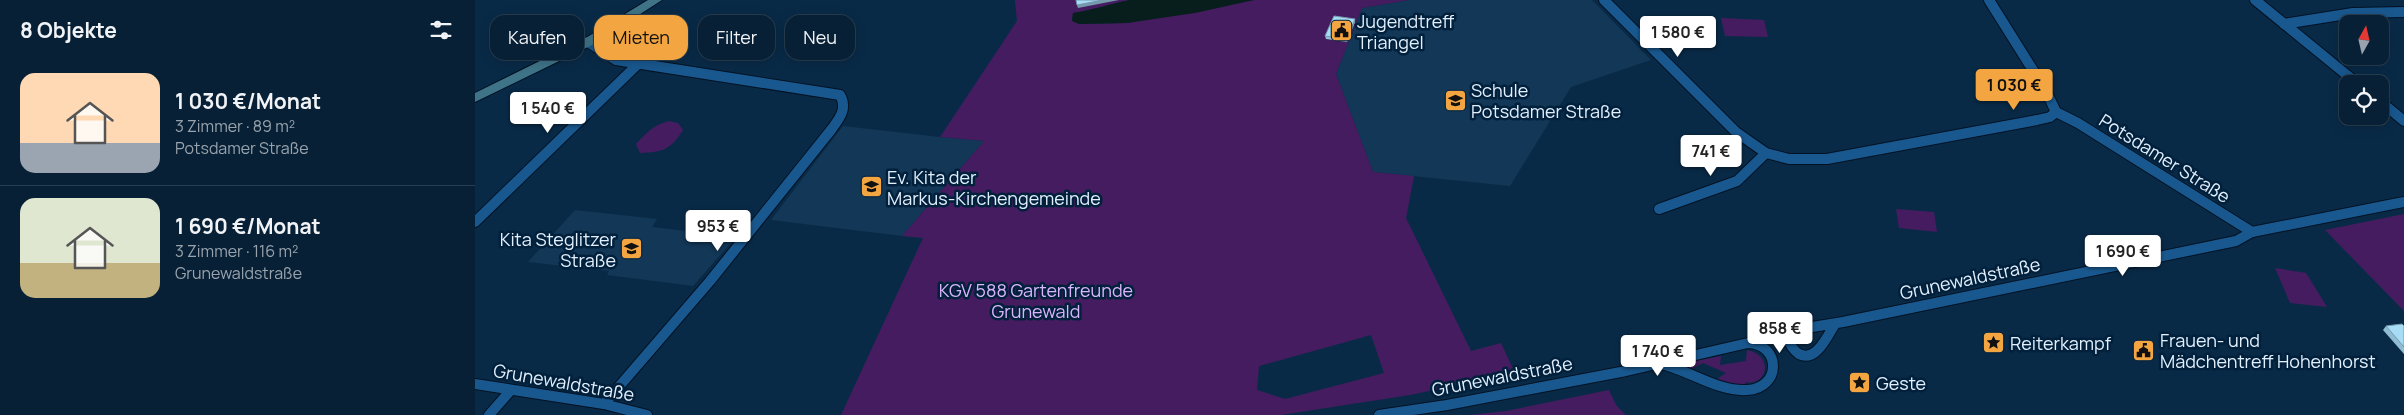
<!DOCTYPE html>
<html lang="de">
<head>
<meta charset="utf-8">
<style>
  :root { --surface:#072035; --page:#10283d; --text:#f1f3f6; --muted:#98a3ad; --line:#283e50; --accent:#f2a541 }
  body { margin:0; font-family:Manrope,sans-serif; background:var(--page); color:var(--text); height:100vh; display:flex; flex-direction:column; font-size:19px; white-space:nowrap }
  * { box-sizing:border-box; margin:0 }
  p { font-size:16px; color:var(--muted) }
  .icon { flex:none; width:28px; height:28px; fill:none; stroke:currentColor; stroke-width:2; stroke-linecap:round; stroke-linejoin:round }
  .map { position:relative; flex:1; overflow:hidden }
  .sheet { display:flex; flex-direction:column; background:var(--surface); width:475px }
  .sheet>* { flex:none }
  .guide { position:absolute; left:15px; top:15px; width:475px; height:45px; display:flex; gap:10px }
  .needle { width:32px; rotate:8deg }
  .controls { position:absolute; left:1864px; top:15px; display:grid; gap:10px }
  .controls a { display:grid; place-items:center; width:50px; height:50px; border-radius:10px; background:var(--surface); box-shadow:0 2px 12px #0003,0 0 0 1px var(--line); font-size:25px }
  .price { position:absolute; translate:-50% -42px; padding:0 11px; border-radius:5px; background:#fff; color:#222; font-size:16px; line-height:32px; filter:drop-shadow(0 1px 2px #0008) }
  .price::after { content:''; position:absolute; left:50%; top:30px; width:15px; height:11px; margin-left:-8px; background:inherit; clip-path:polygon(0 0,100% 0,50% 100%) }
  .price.active { background:var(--accent); color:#111 }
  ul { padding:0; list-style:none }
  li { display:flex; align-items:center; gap:15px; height:125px; padding:0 20px }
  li+li { border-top:1px solid var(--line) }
  li span { display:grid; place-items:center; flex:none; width:140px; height:100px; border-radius:15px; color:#555 }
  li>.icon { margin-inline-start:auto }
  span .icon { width:60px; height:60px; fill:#fffc; stroke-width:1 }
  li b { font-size:21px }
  h2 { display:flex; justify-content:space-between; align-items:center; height:60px; padding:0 20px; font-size:21px }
  .pill { padding:0 18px; border-radius:15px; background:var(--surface); box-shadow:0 2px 12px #0003,0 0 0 1px var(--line); font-size:18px; line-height:45px }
  .pill.active { background:var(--accent); color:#111 }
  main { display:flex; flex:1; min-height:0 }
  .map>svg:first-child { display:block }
</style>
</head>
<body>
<main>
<section class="sheet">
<h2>8 Objekte<svg class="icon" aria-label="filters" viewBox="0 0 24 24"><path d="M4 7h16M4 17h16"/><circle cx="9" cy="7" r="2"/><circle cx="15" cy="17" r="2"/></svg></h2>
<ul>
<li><span style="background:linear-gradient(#ffd9b3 70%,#9aa5b1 0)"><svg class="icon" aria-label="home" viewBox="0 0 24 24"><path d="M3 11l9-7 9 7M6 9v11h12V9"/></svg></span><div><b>1 030 €/Monat</b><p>3 Zimmer · 89 m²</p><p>Potsdamer Straße</p></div></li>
<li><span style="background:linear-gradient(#dfe7d0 65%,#c2b280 0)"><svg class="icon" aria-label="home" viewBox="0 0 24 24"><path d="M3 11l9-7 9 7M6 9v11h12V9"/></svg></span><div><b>1 690 €/Monat</b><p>3 Zimmer · 116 m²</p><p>Grunewaldstraße</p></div></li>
</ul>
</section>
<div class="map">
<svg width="1929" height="415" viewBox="0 0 1929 415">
  <rect width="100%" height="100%" fill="#092a47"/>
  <g fill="#133757">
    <polygon points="934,0 1117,0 1176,60 1096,87 1035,186 898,172 861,74 887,8"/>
    <polygon points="368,126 465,137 509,141 427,236 296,220"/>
    <polygon points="100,210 182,219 177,227 261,237 218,286 132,275 134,271 53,262"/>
  </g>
  <g fill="#461c60" fill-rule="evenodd">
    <path d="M540,0H655C635,4 618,10 598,13L597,21L604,24L652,23L779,0H934L887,8L861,74L898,172L939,176L931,218L996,351L1026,343L1040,373L935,395L806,415H366L448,238L427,236L509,141L465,137L542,21ZM896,335L909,373L810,399L782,390L784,366Z"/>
    <polygon points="1246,18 1289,20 1293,37 1250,36"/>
    <path d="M194,121L203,123L208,130C195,150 188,152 165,153L161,144C172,132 179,125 194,121Z"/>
    <polygon points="1421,209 1459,212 1462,232 1424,228"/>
    <polygon points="1929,214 1929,311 1850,230"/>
    <polygon points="1800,268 1831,273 1852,307 1815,303"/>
    <path d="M1272,350C1300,356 1292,387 1270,382V384H1255L1242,379L1251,373L1228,363L1216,369L1210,366V363L1246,356L1245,365L1271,361Z"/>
    <polygon points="1134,390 1141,405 1151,415 995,415 1031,411"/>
  </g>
  <path fill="#071e1c" d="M655,0H779L720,13L652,23L604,24L597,21L598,13C618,10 635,4 655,0Z"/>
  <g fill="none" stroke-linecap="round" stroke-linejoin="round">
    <defs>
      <g id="street">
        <polyline points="1129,0 1261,132 1291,153 1314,159 1352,159 1562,120 1575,117 1581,112 1603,123 1777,232"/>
        <polyline points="1514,0 1571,91 1581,112"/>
        <polyline points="1780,0 1883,84"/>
        <polyline points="1809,24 1878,13 1929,12"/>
        <path d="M113,42L141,60L365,95C373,109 364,119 356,130L235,281L129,404"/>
        <polyline points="1905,101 1929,121"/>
        <polyline points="1184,209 1262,181 1291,153"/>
        <polyline points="0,222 162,65"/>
        <path d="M1360,324C1353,335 1341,363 1324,354C1318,350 1315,345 1313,338L1319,330L1368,322L1761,241L1777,232L1929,202"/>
        <polyline points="0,384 129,404 172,415"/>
        <polyline points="14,415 36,390"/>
        <path d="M904,415L972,405L1151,371L1273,343C1306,344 1307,388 1272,390C1243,392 1214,370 1186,364"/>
      </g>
      <polygon id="secondary" points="173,0 187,0 117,45 0,102 0,93 109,39"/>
    </defs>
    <use href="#street" stroke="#021223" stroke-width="12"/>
    <use href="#secondary" stroke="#021223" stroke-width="2"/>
    <use href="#street" stroke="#19588f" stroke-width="10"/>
    <use href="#secondary" fill="#3f7488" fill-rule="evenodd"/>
  </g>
  <g fill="#90bdd4">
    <polygon points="880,19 880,22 872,42 851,39 850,36"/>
    <polygon points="1911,326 1929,326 1929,354 1908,330"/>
  </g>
  <g fill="#759aac">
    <polygon points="628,0 644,0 603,8 602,5"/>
    <polygon points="880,19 880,22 872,42 871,39"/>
  </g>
  <g fill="#a7dcf6" stroke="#759aac">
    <polygon points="601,0 628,0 602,5"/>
    <polygon points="859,16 880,19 871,39 850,36"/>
    <polygon points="1927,324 1929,326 1929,347 1911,326"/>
  </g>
  <defs>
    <symbol id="civic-square" viewBox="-11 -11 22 22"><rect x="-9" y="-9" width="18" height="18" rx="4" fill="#f2a541" stroke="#01203c"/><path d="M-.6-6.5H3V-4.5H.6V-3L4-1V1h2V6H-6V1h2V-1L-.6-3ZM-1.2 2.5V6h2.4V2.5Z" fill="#111"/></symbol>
    <symbol id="school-square" viewBox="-11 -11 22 22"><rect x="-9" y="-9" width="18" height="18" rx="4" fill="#f2a541" stroke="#01203c"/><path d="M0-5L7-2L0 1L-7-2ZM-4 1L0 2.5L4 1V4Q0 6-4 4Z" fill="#111"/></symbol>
    <symbol id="sight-square" viewBox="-11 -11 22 22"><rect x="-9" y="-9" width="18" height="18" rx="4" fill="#f2a541" stroke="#01203c"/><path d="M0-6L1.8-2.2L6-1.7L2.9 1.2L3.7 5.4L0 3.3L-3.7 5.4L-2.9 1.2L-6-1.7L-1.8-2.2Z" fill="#111"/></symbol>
  </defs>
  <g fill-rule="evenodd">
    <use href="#civic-square" x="854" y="18" width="25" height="25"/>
    <use href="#school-square" x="968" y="88" width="25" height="25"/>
    <use href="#school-square" x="384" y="174" width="25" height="25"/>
    <use href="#school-square" x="144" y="236" width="25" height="25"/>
    <use href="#sight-square" x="1506" y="330" width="25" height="25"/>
    <use href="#civic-square" x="1656" y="338" width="25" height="25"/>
    <use href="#sight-square" x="1372" y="370" width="25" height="25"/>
  </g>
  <g text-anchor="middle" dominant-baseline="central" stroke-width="5" stroke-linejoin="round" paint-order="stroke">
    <g font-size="18" fill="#e2effc" stroke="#01203c" text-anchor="start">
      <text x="882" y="21">Jugendtreff<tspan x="882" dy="21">Triangel</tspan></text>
      <text x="996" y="90">Schule<tspan x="996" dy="21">Potsdamer Straße</tspan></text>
      <text x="412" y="177">Ev. Kita der<tspan x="412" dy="21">Markus-Kirchengemeinde</tspan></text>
      <text x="141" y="239" text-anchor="end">Kita Steglitzer<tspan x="141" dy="21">Straße</tspan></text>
      <text x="1685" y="340">Frauen- und<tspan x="1685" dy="21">Mädchentreff Hohenhorst</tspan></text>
      <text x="1535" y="343">Reiterkampf</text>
      <text x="1401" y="383">Geste</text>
    </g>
    <g font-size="18" fill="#e2effc" stroke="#01203c">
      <text transform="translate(1690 158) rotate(32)">Potsdamer Straße</text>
      <text transform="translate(1495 278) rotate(-12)">Grunewaldstraße</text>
      <text transform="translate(1027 376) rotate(-11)">Grunewaldstraße</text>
      <text transform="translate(89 382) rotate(10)">Grunewaldstraße</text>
    </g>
    <g font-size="18" fill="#dcb4fb" stroke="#01203c">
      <text x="561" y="290">KGV 588 Gartenfreunde<tspan x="561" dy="21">Grunewald</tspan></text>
    </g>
  </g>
</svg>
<div class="controls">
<a><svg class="needle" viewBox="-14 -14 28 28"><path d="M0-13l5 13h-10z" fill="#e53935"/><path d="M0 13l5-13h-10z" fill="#98a3ad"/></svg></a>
<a><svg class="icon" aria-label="locate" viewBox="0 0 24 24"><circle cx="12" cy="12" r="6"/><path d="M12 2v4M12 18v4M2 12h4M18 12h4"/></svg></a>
</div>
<b class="price" style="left:1203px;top:58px">1 580 €</b>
<b class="price active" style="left:1539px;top:111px">1 030 €</b>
<b class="price" style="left:73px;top:134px">1 540 €</b>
<b class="price" style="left:1236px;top:177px">741 €</b>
<b class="price" style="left:243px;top:252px">953 €</b>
<b class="price" style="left:1648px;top:277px">1 690 €</b>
<b class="price" style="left:1305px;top:354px">858 €</b>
<b class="price" style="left:1183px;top:377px">1 740 €</b>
<div class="guide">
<a class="pill">Kaufen</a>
<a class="pill active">Mieten</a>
<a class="pill">Filter</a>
<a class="pill">Neu</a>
</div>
</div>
</main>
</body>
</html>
